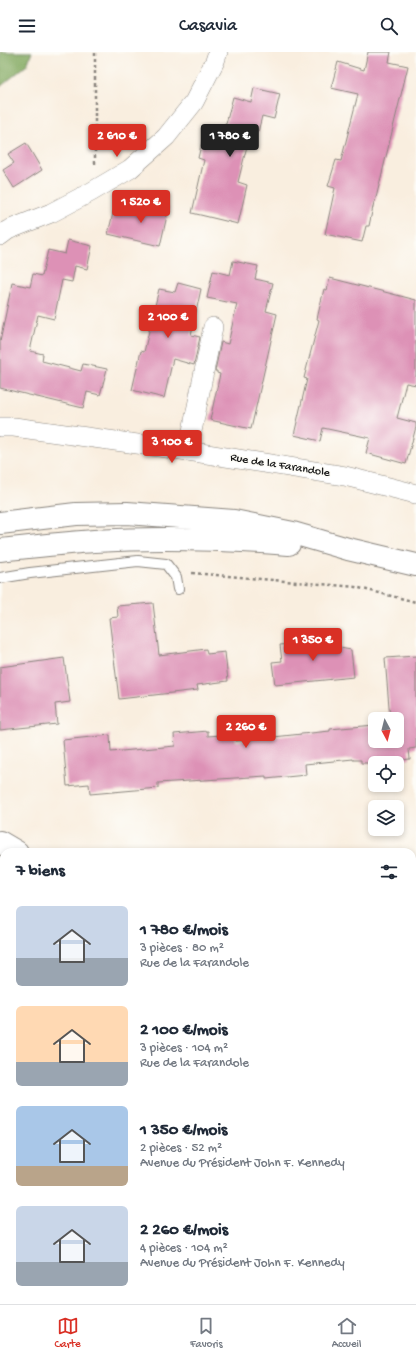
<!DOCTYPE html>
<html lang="fr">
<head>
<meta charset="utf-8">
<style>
  :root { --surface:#fff; --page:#f2f2f3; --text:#1f2937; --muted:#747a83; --line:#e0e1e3; --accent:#d93025 }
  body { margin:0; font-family:"Gochi Hand",sans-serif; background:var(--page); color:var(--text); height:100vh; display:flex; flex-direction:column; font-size:15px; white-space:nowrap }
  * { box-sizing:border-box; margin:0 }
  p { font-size:13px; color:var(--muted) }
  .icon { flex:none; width:22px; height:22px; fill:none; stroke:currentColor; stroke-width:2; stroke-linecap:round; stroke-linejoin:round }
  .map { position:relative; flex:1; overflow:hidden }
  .side { position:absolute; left:0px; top:796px; width:416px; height:456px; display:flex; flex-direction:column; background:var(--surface); border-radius:12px 12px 0 0; box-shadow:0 2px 6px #0003 }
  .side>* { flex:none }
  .needle { width:26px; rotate:173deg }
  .controls { position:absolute; left:368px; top:660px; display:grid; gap:8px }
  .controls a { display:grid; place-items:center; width:36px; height:36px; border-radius:6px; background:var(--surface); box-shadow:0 2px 6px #0003; font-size:20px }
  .price { position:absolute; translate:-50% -34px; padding:0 9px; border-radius:4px; background:var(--accent); color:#fff; font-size:13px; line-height:26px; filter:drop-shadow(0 1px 2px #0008) }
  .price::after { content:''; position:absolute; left:50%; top:24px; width:12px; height:9px; margin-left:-6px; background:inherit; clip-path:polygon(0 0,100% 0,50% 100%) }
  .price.on { background:#222; color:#fff }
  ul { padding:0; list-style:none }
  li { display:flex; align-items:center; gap:12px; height:100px; padding:0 16px }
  li span { display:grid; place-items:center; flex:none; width:112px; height:80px; border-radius:6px; color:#555 }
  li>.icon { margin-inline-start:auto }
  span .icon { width:48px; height:48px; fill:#fffc; stroke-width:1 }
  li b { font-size:17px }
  h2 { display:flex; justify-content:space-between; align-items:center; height:48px; padding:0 16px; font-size:17px }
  header { display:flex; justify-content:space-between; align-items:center; height:52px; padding:0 16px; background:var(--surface); font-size:18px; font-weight:600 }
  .menu { display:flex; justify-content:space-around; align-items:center; height:56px; border-top:1px solid var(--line); background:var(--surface); font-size:11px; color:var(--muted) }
  .menu a { display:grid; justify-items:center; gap:2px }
  .menu .on { color:var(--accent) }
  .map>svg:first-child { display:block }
</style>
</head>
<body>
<header><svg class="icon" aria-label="menu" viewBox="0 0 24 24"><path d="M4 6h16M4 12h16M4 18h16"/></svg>Casavia<svg class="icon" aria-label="search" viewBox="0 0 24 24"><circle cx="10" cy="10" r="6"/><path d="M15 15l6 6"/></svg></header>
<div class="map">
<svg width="416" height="1252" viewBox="0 0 416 1252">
  <rect width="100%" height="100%" fill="#fdfcf7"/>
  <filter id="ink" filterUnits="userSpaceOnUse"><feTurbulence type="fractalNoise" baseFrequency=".025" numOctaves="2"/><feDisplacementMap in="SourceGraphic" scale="8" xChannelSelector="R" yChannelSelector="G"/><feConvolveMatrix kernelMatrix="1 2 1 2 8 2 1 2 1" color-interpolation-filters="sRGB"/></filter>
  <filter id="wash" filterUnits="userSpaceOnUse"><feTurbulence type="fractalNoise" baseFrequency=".012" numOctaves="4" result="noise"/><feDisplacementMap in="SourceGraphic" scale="16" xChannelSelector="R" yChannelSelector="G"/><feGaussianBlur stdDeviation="0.9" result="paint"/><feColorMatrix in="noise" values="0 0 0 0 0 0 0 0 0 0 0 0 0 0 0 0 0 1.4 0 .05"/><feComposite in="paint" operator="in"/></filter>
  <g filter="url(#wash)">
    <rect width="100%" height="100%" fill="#f9eedf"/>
    <polygon fill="#80a75d" stroke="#4e623c" points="0,0 32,0 27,13 0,35"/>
    <g id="blocks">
      <g fill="#dd91b6">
        <polygon points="368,0 391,0 389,10 408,14 375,150 374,150 369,174 366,174 362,190 325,182 335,136 328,134 336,108 341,109 358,42 331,36 338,10 364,18"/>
        <polygon points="254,36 280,42 274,67 262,64 258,80 251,78 238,130 247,133 238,172 192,161 204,108 198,106 204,81 221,85 225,72 226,72 233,45 251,50"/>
        <polygon points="26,91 42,118 14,136 3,118 14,111 8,102"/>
        <polygon points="145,150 169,155 160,194 108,182 114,157 141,163"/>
        <polygon points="68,188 92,194 87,217 75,214 72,230 62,228 54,267 38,263 30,299 43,302 42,309 81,319 83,312 107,317 100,343 87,340 83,356 0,336 0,290 12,231 30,235 33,222 42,224 48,198 65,202"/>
        <polygon points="233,209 258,214 255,227 273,231 266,259 277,262 251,377 210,368 220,322 217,321 217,319 215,319 221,290 228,292 237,252 207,246 213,219 230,223"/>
        <polygon points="330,226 416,248 416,333 406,331 397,366 416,371 416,375 406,412 366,401 370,386 323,376 320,389 294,383 307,327 304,326 319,268 317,267 324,237 327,238"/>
        <polygon points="178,231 201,237 191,283 200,285 194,313 173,307 164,346 132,338 141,299 144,300 159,237 175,240"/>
        <polygon points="153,551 159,603 206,597 207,602 225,600 228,629 197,633 198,638 119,647 109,566 118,565 117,554"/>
        <polygon points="333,582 334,595 351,598 354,625 275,633 272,610 282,609 280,593 311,590 311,584"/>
        <polygon points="416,604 416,696 409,697 410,707 392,709 392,711 361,711 361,708 353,708 353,707 305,712 306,723 266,727 266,724 158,731 158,736 90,742 89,732 67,734 63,688 110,683 111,700 175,694 174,682 208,679 208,684 235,682 236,689 330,679 330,677 375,673 375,689 397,689 397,667 390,667 385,606"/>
        <polygon points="64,606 70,650 55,652 57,672 0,678 0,615"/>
      </g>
    </g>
  </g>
  <g filter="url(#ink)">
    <use href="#blocks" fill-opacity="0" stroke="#8a857e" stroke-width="1"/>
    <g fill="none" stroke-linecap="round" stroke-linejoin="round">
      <defs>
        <g id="lane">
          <polyline points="0,526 30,521 138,509 166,512 176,525 178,537"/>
          <polyline points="245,1252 245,1248"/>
        </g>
        <g id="street">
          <polyline points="0,184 8,178 51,161 91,140 130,117 166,85 194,50 215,9 218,0"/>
          <polyline points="0,375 14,375 188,399 345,424 416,442"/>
          <polyline points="188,399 213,275"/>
          <polyline points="0,853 4,843"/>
          <polyline points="0,944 4,974"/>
          <polyline points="60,1248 60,1252"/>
        </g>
        <g id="secondary">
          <polyline points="0,471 76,462 127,461 234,469 293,481 348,497 416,513"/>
          <path d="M0,498C31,495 63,491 94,489C159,485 225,487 289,492"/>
          <polyline points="0,790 17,800"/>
          <polyline points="412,846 416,848"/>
        </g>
      </defs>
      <use href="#lane" stroke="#8a857e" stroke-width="12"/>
      <use href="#street" stroke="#8a857e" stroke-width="20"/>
      <use href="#secondary" stroke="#8a857e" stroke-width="24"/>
      <g stroke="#8a857e" stroke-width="2.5" stroke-dasharray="3 3" stroke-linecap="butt">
        <polyline points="95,112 95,0"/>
        <polyline points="192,521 355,535 416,550"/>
      </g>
      <use href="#lane" stroke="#fff" stroke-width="10"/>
      <use href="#street" stroke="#fff" stroke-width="19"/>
      <use href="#secondary" stroke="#fff" stroke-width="22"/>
    </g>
  </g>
  <g text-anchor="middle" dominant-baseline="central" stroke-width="3" stroke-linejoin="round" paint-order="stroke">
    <g font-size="12" fill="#1c1c1c" stroke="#fdfcf7">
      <text transform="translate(280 414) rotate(9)">Rue de la Farandole</text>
    </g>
  </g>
</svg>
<div class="controls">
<a><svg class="needle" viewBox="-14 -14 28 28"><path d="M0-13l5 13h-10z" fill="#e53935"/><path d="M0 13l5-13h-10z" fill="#747a83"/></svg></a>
<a><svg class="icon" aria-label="locate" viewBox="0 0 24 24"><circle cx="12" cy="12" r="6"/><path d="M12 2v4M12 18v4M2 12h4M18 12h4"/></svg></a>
<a><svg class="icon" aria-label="layers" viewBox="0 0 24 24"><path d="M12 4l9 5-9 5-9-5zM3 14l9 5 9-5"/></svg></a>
</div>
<b class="price" style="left:117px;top:106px">2 610 €</b>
<b class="price on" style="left:230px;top:106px">1 780 €</b>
<b class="price" style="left:141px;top:172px">1 520 €</b>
<b class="price" style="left:168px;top:287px">2 100 €</b>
<b class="price" style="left:172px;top:412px">3 100 €</b>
<b class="price" style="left:313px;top:610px">1 350 €</b>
<b class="price" style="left:246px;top:697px">2 260 €</b>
<section class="side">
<h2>7 biens<svg class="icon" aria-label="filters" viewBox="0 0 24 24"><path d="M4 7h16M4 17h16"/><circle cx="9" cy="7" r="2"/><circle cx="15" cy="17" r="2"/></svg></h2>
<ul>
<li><span style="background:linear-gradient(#c9d6e8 65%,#9aa5b1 0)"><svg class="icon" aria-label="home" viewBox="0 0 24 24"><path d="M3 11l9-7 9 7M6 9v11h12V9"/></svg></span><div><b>1 780 €/mois</b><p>3 pièces · 80 m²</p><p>Rue de la Farandole</p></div></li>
<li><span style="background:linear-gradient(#ffd9b3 70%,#9aa5b1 0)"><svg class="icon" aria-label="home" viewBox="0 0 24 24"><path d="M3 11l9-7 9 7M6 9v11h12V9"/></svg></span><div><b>2 100 €/mois</b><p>3 pièces · 104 m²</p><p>Rue de la Farandole</p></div></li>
<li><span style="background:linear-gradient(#a9c7e8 75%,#b9a48a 0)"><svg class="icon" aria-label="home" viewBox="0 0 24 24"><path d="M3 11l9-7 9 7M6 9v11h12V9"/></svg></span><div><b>1 350 €/mois</b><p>2 pièces · 52 m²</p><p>Avenue du Président John F. Kennedy</p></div></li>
<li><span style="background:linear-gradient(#c9d6e8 70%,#9aa5b1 0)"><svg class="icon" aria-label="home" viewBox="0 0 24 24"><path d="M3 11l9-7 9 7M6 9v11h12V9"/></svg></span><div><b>2 260 €/mois</b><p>4 pièces · 104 m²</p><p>Avenue du Président John F. Kennedy</p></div></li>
</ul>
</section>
</div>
<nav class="menu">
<a class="on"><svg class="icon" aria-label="map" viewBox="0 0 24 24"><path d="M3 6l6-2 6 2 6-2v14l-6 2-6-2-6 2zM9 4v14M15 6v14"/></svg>Carte</a>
<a><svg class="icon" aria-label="saved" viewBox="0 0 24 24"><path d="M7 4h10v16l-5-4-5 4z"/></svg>Favoris</a>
<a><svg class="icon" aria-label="home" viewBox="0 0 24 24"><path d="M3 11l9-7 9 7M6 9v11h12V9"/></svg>Accueil</a>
</nav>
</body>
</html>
